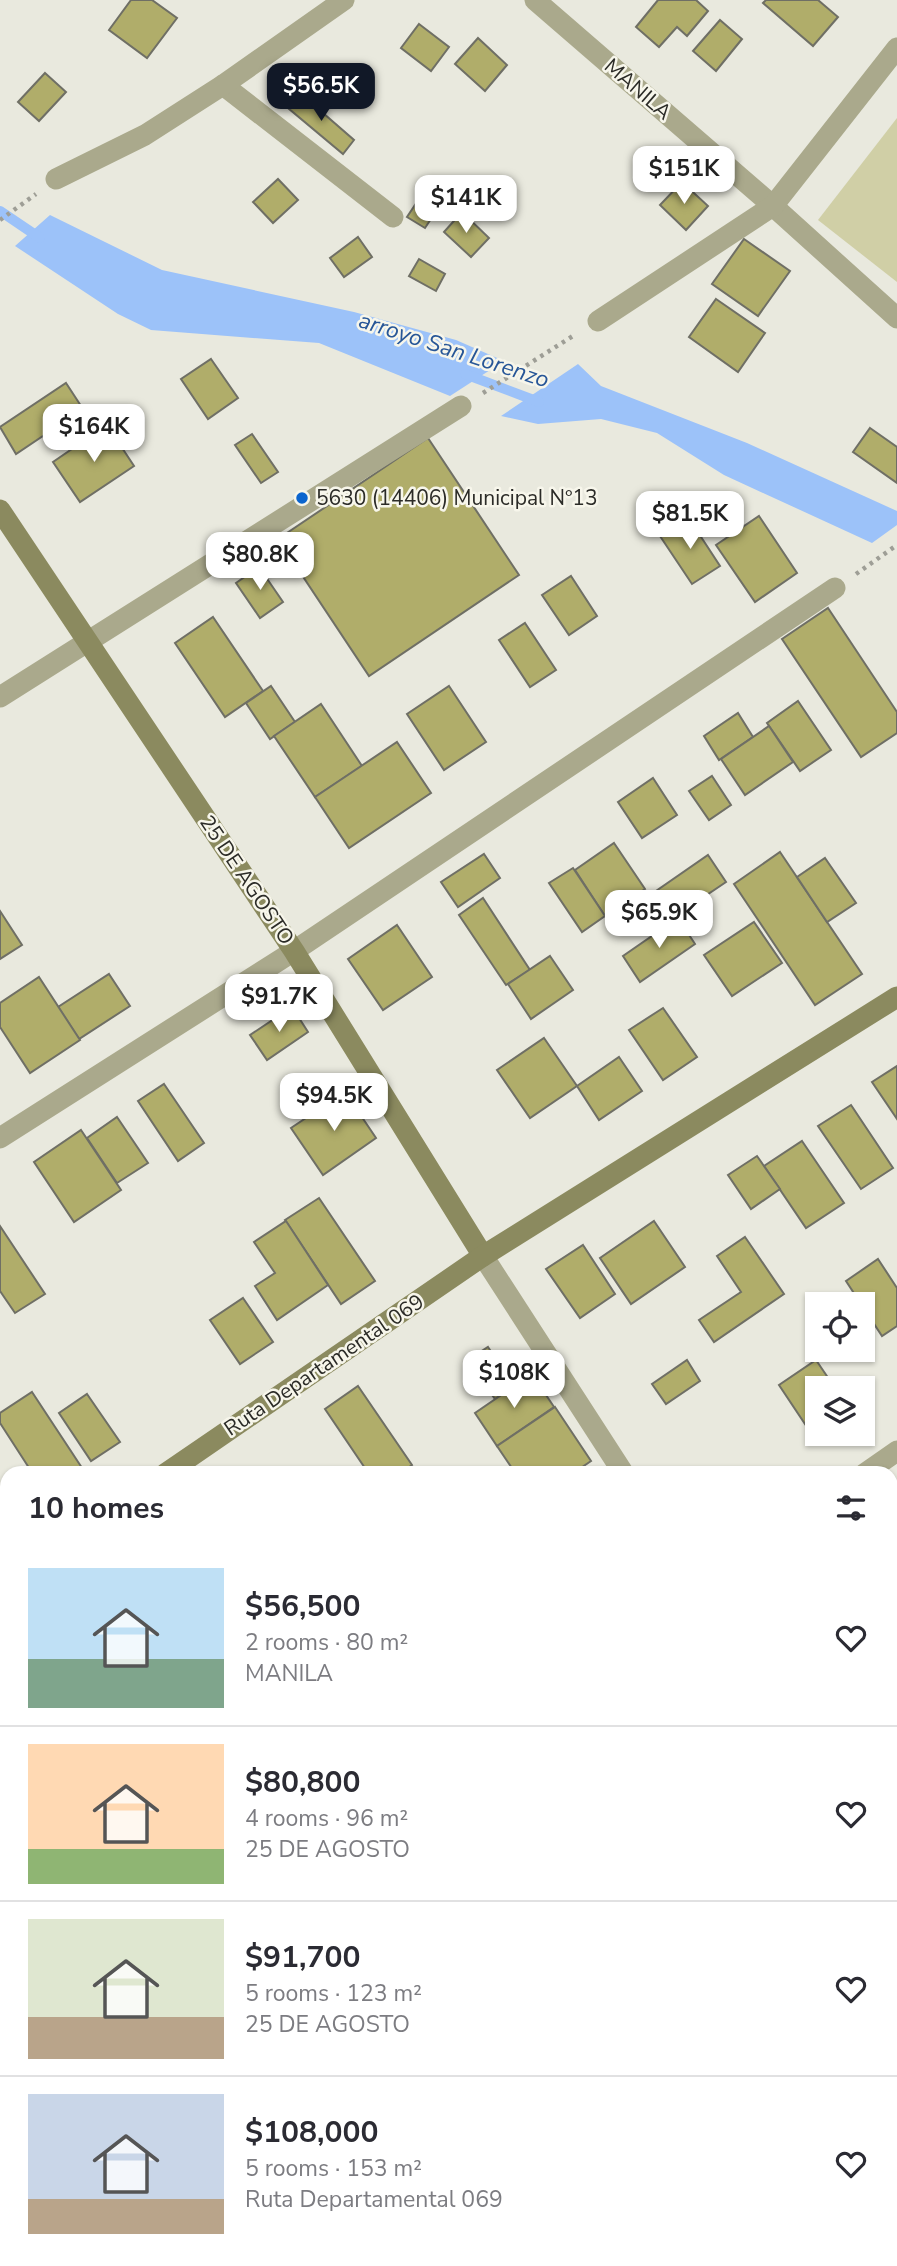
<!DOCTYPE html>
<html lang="en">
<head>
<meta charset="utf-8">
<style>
  :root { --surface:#fff; --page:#f7f7f7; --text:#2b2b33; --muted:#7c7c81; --line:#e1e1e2; --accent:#111827 }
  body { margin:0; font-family:"Nunito Sans",sans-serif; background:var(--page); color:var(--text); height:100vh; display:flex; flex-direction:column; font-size:26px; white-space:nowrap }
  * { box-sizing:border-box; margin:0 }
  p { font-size:23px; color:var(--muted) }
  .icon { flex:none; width:38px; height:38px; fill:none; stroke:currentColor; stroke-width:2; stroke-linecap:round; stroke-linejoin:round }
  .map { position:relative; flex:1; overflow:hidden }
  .details { position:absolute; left:0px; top:1466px; width:898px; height:800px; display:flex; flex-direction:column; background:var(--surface); border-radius:21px 21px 0 0; box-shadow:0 2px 5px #0004 }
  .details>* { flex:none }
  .fabs { position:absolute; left:805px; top:1292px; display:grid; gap:14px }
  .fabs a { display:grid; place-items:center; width:70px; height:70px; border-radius:0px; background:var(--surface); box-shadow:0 2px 5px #0004; font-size:35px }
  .price { position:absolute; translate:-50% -60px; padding:0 16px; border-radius:14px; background:#fff; color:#222; font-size:23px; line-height:46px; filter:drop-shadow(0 2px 4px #0008) }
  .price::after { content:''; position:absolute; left:50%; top:42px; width:21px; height:16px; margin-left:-10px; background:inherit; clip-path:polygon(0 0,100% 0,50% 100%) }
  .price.selected { background:var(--accent); color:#fff }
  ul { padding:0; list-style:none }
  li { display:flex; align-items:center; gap:21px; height:175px; padding:0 28px }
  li+li { border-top:2px solid var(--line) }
  li span { display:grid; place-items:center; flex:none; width:196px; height:140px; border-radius:0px; color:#555 }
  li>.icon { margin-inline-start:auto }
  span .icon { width:84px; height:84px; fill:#fffc; stroke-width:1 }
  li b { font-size:30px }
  h2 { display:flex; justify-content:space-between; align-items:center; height:84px; padding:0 28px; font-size:30px }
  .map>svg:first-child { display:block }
</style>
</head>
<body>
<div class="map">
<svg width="897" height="2266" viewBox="0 0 897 2266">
  <rect width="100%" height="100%" fill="#e9e9de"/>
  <polygon fill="#d0cfa6" points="897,118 897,282 818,220"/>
  <g fill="#9cc2f9">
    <polygon points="50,215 162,270 354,312 456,340 504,361 450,396 319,343 151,330 118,314 15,246"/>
    <polygon points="578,364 601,386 747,443 897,511 897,525 872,543 724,475 657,433 601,419 538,424 501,416"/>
  </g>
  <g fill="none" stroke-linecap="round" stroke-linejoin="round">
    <g stroke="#9cc2f9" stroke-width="10">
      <polyline points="0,211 40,238"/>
      <polyline points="465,374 539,402"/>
    </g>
  </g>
  <g fill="#b0ad6a" stroke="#6f6f65" stroke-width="2">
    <polygon points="131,0 152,0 177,18 147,58 109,30"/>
    <polygon points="658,0 696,0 708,11 687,36 677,27 659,47 636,27"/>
    <polygon points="766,0 818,0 838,17 813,46 763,3"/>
    <polygon points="720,20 742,39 716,71 693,51"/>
    <polygon points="419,24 449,47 431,71 401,48"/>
    <polygon points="478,38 507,65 485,91 455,64"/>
    <polygon points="45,73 66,92 39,121 18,102"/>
    <polygon points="300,93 354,140 343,154 288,108"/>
    <polygon points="278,179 298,200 273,223 253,202"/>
    <polygon points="431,181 448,193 425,228 407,217"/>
    <polygon points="682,182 708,206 686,230 660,205"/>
    <polygon points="462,212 489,238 471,257 444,232"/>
    <polygon points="358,237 372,257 344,277 330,258"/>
    <polygon points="744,239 790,271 758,316 712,284"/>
    <polygon points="419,259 445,274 436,291 409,276"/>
    <polygon points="716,299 765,333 738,372 689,337"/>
    <polygon points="211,359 238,398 208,419 181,379"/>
    <polygon points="66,383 83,409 16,454 0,427"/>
    <polygon points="107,425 134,466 80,502 53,462"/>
    <polygon points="870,428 897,447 897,483 853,452"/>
    <polygon points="252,434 278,472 261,483 235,445"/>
    <polygon points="428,438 519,575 369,676 278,539"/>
    <polygon points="759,516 797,573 755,602 716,545"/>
    <polygon points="688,517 720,566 692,584 660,536"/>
    <polygon points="259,567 283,602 260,618 236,583"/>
    <polygon points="571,576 597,616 569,635 542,595"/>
    <polygon points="828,608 897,712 897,733 861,757 782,639"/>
    <polygon points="213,617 263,691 225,717 175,643"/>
    <polygon points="525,623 556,670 530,687 499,640"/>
    <polygon points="271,686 295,722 270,739 246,703"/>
    <polygon points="449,686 486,742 444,770 407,714"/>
    <polygon points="798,701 831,750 800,771 767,723"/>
    <polygon points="321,704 362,766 315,797 274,736"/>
    <polygon points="738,713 753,737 719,760 704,736"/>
    <polygon points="769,726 793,762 745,795 721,759"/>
    <polygon points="397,742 431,793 349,848 315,797"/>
    <polygon points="712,776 731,805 709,820 689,791"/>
    <polygon points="653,778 677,815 642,838 618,802"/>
    <polygon points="614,843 645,889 605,916 575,870"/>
    <polygon points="780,852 862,974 815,1005 734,884"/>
    <polygon points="484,854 500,878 458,907 441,882"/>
    <polygon points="708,855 726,882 674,917 656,891"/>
    <polygon points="825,858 856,903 827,922 797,877"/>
    <polygon points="573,868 605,916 582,932 549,883"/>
    <polygon points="483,898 530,970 506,985 459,915"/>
    <polygon points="0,911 22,945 0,959"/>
    <polygon points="678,918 695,944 640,982 623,956"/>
    <polygon points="754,922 782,963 732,996 704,955"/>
    <polygon points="397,925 432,977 383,1010 348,959"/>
    <polygon points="550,956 573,990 531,1019 508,984"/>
    <polygon points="109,974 130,1006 79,1039 58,1007"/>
    <polygon points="39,977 80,1040 30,1073 0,1027 0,1003"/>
    <polygon points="292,1007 308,1032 267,1060 250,1035"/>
    <polygon points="663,1008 697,1057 663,1080 629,1030"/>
    <polygon points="544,1038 577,1086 530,1118 497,1070"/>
    <polygon points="619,1057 642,1091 599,1120 577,1086"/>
    <polygon points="897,1066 897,1119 872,1082"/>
    <polygon points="164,1084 204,1143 178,1161 138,1101"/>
    <polygon points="345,1092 376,1138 323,1175 291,1128"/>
    <polygon points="851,1105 893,1168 861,1189 818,1126"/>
    <polygon points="117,1117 148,1163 117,1183 87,1138"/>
    <polygon points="81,1130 121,1190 74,1222 34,1162"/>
    <polygon points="802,1141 844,1203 806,1228 764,1166"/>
    <polygon points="757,1156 780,1189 751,1209 728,1175"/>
    <polygon points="319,1198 375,1281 341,1304 285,1220"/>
    <polygon points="286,1221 328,1285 277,1320 255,1286 275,1273 254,1242"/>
    <polygon points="654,1221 685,1267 631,1304 600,1258"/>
    <polygon points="0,1226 45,1294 15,1313 0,1291"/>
    <polygon points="745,1237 784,1294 714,1342 699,1320 741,1292 717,1256"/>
    <polygon points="583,1245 615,1294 580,1318 546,1269"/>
    <polygon points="878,1259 897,1288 897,1326 882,1336 846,1281"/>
    <polygon points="243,1298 273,1342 240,1364 210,1320"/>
    <polygon points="488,1347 514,1386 495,1399 468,1360"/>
    <polygon points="687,1360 700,1381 666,1404 652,1384"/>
    <polygon points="816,1360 835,1388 817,1388 817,1433 813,1436 779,1385"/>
    <polygon points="532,1374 554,1407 497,1446 475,1413"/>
    <polygon points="358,1386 412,1465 399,1474 369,1474 325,1409"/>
    <polygon points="32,1392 86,1474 33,1474 0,1423 0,1413"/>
    <polygon points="87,1394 120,1442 91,1461 59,1413"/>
    <polygon points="555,1407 591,1461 572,1474 516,1474 497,1446"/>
    <polygon points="7,1520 7,1555 3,1558 0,1554 0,1525"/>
    <polygon points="897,1602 897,1666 891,1657 891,1607"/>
    <polygon points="0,1668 7,1679 7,1710 0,1715"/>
    <polygon points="7,1775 7,1804 0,1794 0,1780"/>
    <polygon points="7,1849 7,1887 0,1892 0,1853"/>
    <polygon points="7,1916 7,1948 0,1953 0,1921"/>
    <polygon points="4,2138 7,2144 7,2183 0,2186 0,2140"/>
    <polygon points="56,2259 87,2259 74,2266 59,2266"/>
    <polygon points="545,2259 599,2259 589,2266 550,2266"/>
  </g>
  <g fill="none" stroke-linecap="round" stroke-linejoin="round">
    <g stroke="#9e9e96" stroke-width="4.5" stroke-dasharray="3.5 5" stroke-linecap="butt">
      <polyline points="0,220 36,194"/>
      <polyline points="483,393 576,334"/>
      <polyline points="856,574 897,545"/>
    </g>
    <g stroke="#aaa98c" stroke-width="21">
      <polyline points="535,0 773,206 897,318"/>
      <polyline points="223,85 393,217"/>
      <polyline points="56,179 145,135 223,85 344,0"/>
      <polyline points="598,321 773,206 897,48"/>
      <polyline points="0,697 461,406"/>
      <polyline points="0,1138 294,951 835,588"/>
      <polyline points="483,1256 624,1474"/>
      <polyline points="864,1474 897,1451"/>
      <polyline points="891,1870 897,1879"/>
      <polyline points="891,1899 897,1895"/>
      <polyline points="0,2019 7,2029"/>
      <polyline points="168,2259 172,2266"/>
      <polyline points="339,2266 349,2259"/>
    </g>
    <g stroke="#8b8a5f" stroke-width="21">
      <polyline points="0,510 294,951 483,1256"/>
      <polyline points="165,1474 483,1256 897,997"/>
      <polyline points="0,1587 7,1582"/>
    </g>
  </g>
  <circle fill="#0b65ce" stroke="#f7f6eb" stroke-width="2.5" cx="302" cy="498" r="7"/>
  <g text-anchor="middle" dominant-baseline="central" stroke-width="5" stroke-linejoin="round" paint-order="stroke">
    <g font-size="21" fill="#2b2b27" stroke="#f7f6eb">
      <text transform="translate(638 89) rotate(41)">MANILA</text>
      <text transform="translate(247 880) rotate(56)">25 DE AGOSTO</text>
      <text transform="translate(324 1365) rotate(-34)">Ruta Departamental 069</text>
    </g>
    <g font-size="21" fill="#2b2b27" stroke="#f7f6eb" text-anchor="start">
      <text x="316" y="498">5630 (14406) Municipal Nº13</text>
    </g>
    <g font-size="23" font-style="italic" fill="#275697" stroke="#f7f6eb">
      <text transform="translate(454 350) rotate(18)">arroyo San Lorenzo</text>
    </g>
  </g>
</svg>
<div class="fabs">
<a><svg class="icon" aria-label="locate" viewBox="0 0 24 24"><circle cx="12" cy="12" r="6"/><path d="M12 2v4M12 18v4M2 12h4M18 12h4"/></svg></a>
<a><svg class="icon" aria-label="layers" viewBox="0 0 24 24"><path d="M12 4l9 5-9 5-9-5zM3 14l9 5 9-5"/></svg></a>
</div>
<b class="price selected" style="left:321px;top:123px">$56.5K</b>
<b class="price" style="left:684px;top:206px">$151K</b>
<b class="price" style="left:466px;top:235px">$141K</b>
<b class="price" style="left:94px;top:464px">$164K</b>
<b class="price" style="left:690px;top:551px">$81.5K</b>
<b class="price" style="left:260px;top:592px">$80.8K</b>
<b class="price" style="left:659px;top:950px">$65.9K</b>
<b class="price" style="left:279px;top:1034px">$91.7K</b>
<b class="price" style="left:334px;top:1133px">$94.5K</b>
<b class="price" style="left:514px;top:1410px">$108K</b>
<section class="details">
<h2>10 homes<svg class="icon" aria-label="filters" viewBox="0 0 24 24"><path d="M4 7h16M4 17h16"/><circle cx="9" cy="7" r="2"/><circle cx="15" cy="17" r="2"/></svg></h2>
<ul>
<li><span style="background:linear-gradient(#bfe0f5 65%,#7fa58c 0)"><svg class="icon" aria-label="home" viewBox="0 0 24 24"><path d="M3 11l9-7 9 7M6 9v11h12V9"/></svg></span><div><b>$56,500</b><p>2 rooms · 80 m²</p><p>MANILA</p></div><svg class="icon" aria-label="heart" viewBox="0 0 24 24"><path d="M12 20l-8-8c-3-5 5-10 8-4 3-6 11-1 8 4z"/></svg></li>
<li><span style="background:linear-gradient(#ffd9b3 75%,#8fb573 0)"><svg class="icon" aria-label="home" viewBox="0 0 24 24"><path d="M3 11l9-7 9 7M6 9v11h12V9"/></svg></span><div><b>$80,800</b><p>4 rooms · 96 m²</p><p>25 DE AGOSTO</p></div><svg class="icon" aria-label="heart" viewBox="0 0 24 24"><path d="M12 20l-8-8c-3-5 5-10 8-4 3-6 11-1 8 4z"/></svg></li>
<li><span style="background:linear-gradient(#dfe7d0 70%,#b9a48a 0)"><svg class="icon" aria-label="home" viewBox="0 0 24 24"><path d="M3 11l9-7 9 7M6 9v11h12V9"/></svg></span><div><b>$91,700</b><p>5 rooms · 123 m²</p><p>25 DE AGOSTO</p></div><svg class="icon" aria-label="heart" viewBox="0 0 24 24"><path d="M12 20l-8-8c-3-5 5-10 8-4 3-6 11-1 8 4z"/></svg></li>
<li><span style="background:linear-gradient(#c9d6e8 75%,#b9a48a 0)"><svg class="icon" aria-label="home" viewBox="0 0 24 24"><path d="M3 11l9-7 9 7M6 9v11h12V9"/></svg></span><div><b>$108,000</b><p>5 rooms · 153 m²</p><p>Ruta Departamental 069</p></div><svg class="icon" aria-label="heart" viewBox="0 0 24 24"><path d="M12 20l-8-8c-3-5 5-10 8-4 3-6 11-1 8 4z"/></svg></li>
</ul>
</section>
</div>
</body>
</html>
